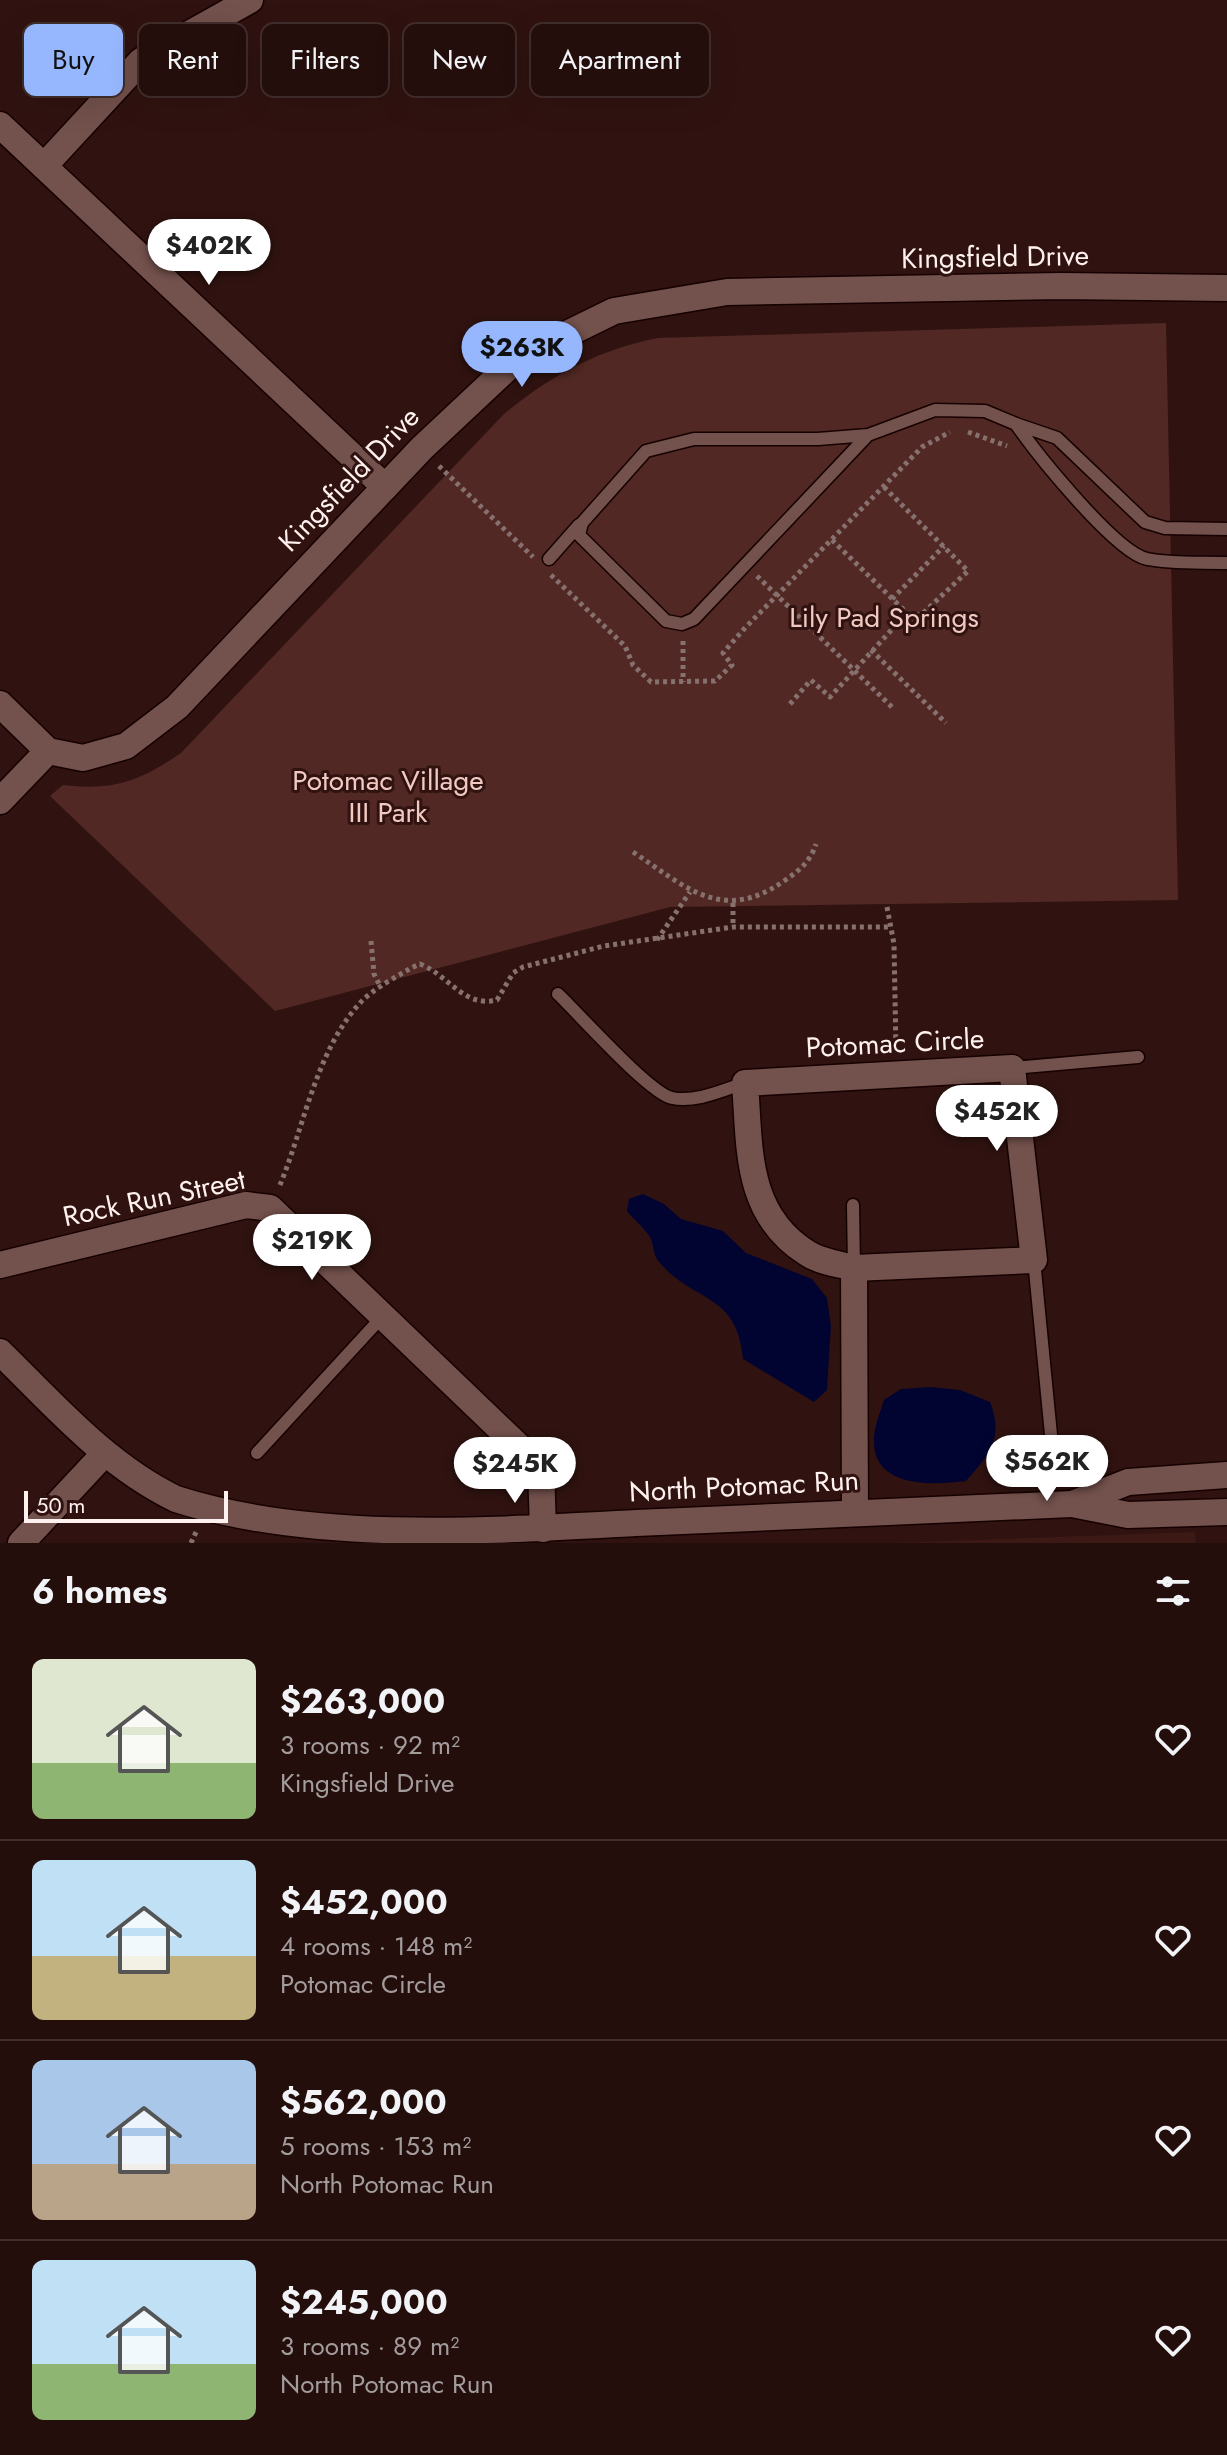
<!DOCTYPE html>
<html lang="en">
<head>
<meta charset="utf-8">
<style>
  :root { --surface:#240e0c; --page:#301c1a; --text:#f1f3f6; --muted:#a39c9d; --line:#412e2d; --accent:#96b6fd }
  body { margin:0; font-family:Jost,sans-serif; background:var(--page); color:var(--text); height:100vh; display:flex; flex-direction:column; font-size:30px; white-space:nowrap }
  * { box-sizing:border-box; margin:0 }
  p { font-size:26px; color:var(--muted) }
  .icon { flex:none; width:44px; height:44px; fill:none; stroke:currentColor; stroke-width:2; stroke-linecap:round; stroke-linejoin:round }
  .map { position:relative; height:1543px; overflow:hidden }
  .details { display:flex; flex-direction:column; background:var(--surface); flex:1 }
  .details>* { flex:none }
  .hud { position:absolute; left:24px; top:24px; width:800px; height:72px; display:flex; gap:16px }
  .scale { position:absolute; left:24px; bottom:20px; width:204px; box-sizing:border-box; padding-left:8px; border:4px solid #fef1ef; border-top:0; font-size:22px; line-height:28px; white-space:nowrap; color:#fef1ef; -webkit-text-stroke:6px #301310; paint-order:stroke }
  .price { position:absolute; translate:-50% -68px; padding:0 18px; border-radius:28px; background:#fff; color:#222; font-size:26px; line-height:52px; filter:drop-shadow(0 2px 4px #0008) }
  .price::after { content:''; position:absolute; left:50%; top:48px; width:24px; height:18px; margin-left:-12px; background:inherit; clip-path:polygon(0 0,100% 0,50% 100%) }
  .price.active { background:var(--accent); color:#111 }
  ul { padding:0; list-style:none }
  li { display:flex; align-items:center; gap:24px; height:200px; padding:0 32px }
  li+li { border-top:2px solid var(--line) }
  li span { display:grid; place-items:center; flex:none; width:224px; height:160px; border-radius:12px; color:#555 }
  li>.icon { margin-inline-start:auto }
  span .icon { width:96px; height:96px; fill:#fffc; stroke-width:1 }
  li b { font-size:34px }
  h2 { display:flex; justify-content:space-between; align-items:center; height:96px; padding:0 32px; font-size:34px }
  .pill { padding:0 28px; border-radius:12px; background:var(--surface); box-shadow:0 8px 32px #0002,0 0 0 2px var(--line); font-size:28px; line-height:72px }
  .pill.active { background:var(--accent); color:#111 }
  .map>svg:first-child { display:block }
</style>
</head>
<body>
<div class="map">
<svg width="1227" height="1543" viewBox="0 0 1227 1543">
  <rect width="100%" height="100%" fill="#301310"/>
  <polygon fill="#3c1915" points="1195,1532 1196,1543 895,1543"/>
  <path fill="#512823" d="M1166,323L1178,900L670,907L275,1011L50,796L63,785C114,791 140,781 181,753L504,414C551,375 598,350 658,338Z"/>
  <g fill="#010431">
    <path d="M643,1194L664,1204L681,1219L723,1231L746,1253L812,1279L827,1298L831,1326L827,1390L814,1402L743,1359C737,1292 695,1304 659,1262C653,1255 654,1247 651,1239C646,1229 634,1220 627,1211L629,1199Z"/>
    <path d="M931,1387L960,1390L990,1402C1004,1438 990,1454 966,1481C936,1485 875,1489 874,1443C873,1429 880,1413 884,1400L901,1389Z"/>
  </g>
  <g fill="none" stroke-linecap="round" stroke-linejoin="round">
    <defs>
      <g id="lane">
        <polyline points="868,435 694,619 682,624 666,621 579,535 582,523 646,451 694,439 818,439 868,435 935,410 985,411 1016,424"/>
        <path d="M1227,529L1165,528L1145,522L1057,438L1016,424C1036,453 1115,552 1147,559C1172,564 1201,562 1227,563"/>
        <polyline points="549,559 579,525"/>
        <path d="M558,994C579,1014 649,1093 672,1098C696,1103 723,1090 745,1083"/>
        <polyline points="1012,1068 1138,1057"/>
        <polyline points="853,1205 854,1268"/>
        <polyline points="1034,1260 1052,1445"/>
        <polyline points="257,1453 381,1318"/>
      </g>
      <g id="street">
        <polyline points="0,125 385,487"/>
        <polyline points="44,166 141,61 250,0"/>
        <polyline points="0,704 48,751 83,758 126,746 177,707 422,448 518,358 614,311 727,292 1061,286 1227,288"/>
        <polyline points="0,801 48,751"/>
        <polyline points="0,1265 246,1205 270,1208 541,1468 543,1529"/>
        <path d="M854,1268C839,1264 820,1262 807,1253C745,1214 750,1149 745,1083L1012,1068L1034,1260L854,1268L855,1512"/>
        <path d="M0,1352C54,1405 107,1466 176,1499C314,1543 489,1531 636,1523C781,1516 926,1509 1072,1504"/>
        <polyline points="1227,1475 1128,1482 1072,1504 1128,1515 1227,1512"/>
        <polyline points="21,1543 105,1453"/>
      </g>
    </defs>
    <use href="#lane" stroke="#160101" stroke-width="15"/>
    <use href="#street" stroke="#160101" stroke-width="29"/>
    <g stroke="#87716f" stroke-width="5" stroke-dasharray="4 4" stroke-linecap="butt">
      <polyline points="968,432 1007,446"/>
      <polyline points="439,466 533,557"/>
      <polyline points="884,487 968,571 921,615 907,613"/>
      <polyline points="551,575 625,646 633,665 651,682 715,681 732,665 723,653 744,629 922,447 950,432"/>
      <polyline points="757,576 894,709"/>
      <polyline points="892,599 944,546"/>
      <polyline points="683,641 683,682"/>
      <polyline points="871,650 946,723"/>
      <polyline points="790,704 811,680 830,697 907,613 831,539"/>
      <path d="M633,852C686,887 722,924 784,881C800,870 810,862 816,844"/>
      <polyline points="733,903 733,927"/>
      <polyline points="887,907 894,944 896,1051"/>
      <polyline points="657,940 690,892"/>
      <polyline points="371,941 374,974 381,988"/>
      <path d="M280,1185C304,1127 316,1051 360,1003C373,989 394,978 411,968L420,964C449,975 463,1008 497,1000L513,973L523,967L604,946L733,927H891"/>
      <polyline points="191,1543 197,1530"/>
    </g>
    <use href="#lane" stroke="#73514c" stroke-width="12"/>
    <use href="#street" stroke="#73514c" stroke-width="26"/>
  </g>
  <g text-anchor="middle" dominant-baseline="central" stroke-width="6" stroke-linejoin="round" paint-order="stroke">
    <g font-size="28" fill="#fef1ef" stroke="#301310">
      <text transform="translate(995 257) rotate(-1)">Kingsfield Drive</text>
      <text transform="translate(349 479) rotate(-46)">Kingsfield Drive</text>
      <text transform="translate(895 1043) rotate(-3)">Potomac Circle</text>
      <text transform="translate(154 1198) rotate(-12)">Rock Run Street</text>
      <text transform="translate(744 1486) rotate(-3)">North Potomac Run</text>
    </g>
    <g font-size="28" fill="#f2c9c2" stroke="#301310">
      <text x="884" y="617">Lily Pad Springs</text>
      <text x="388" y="780">Potomac Village<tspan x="388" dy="32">III Park</tspan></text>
    </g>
  </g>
</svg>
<div class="scale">50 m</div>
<b class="price" style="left:209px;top:287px">$402K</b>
<b class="price active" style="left:522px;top:389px">$263K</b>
<b class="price" style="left:997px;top:1153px">$452K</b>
<b class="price" style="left:312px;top:1282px">$219K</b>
<b class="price" style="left:1047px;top:1503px">$562K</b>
<b class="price" style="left:515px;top:1505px">$245K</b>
<div class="hud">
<a class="pill active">Buy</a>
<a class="pill">Rent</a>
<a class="pill">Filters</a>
<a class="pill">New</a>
<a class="pill">Apartment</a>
</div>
</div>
<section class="details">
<h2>6 homes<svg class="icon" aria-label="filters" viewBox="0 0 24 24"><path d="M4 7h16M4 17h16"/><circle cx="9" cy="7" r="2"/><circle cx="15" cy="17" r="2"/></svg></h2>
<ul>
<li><span style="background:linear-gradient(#dfe7d0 65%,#8fb573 0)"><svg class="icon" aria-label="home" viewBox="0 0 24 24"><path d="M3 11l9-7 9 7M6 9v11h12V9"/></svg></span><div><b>$263,000</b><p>3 rooms · 92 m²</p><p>Kingsfield Drive</p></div><svg class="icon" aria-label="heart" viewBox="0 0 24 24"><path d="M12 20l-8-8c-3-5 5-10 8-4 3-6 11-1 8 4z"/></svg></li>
<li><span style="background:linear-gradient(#bfe0f5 60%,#c2b280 0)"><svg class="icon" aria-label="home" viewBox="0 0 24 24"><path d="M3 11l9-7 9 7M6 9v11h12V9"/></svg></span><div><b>$452,000</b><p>4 rooms · 148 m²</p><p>Potomac Circle</p></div><svg class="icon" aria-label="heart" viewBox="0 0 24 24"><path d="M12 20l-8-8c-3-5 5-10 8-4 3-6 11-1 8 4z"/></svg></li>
<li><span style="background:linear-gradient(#a9c7e8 65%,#b9a48a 0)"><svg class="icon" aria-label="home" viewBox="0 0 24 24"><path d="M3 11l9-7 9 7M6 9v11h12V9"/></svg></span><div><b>$562,000</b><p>5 rooms · 153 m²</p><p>North Potomac Run</p></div><svg class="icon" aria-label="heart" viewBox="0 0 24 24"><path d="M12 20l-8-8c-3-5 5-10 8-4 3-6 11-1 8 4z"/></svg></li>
<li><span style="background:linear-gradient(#bfe0f5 65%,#8fb573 0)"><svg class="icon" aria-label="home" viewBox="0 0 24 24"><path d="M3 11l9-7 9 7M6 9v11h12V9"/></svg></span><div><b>$245,000</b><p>3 rooms · 89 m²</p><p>North Potomac Run</p></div><svg class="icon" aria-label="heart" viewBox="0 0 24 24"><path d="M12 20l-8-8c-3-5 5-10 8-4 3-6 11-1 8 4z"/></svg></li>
</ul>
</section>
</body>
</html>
